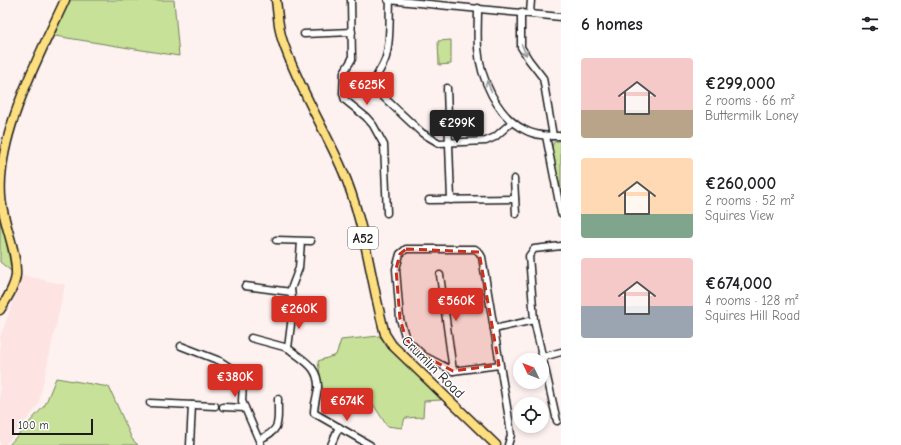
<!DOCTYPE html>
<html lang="en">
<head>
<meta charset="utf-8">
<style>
  :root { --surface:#fff; --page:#f6f6f6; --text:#202124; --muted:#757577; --accent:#d93025 }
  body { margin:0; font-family:"Comic Neue",sans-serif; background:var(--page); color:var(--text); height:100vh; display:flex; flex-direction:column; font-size:15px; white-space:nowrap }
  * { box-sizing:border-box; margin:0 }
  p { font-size:13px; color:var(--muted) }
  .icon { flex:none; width:22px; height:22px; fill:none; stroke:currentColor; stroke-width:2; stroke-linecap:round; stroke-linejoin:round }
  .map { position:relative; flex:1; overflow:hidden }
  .details { display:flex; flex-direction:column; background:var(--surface); width:340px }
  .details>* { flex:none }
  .needle { width:26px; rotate:313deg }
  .controls { position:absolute; left:513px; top:353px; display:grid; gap:8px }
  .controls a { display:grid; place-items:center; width:36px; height:36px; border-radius:50%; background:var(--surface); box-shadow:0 2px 6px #0003; font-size:20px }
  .scale { position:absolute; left:12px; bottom:10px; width:81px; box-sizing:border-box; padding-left:4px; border:2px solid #1c1c1c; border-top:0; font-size:11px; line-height:14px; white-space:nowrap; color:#1c1c1c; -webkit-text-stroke:3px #fff; paint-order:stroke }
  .price { position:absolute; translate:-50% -34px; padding:0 9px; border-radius:4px; background:var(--accent); color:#fff; font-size:13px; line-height:26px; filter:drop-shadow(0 1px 2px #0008) }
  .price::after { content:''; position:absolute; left:50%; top:24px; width:12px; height:9px; margin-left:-6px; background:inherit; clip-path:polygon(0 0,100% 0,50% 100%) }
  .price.current { background:#222; color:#fff }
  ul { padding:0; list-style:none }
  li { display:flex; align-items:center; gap:12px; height:100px; padding:0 20px }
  li span { display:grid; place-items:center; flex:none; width:112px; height:80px; border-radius:4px; color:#555 }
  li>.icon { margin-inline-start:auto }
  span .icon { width:48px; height:48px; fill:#fffc; stroke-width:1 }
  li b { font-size:17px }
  h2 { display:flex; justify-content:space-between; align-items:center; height:48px; padding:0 20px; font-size:17px }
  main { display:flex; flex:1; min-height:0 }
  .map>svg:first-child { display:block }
</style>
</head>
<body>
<main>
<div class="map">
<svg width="561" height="445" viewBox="0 0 561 445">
  <rect width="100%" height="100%" fill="#fef2f1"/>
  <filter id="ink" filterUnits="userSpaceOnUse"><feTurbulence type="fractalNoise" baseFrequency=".025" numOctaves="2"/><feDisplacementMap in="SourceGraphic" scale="8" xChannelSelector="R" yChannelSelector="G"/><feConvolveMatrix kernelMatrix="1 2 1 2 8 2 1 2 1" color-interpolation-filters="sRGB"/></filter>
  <g filter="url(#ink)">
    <polygon fill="#fde3e1" points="23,275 65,285 38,406 5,445 0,445 0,337"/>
    <g fill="#c7e298" stroke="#727f5a">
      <polygon points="65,0 174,0 179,56 49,35"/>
      <polygon points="451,40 451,64 439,65 438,41"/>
      <polygon points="557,141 561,141 561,204 551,148 554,142"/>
      <polygon points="0,165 1,199 16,275 0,262"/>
      <polygon points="379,336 441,400 424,401 423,417 405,418 402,428 387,426 373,404 342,390 339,397 322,388 318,361 336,355 341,340"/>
      <polygon points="56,378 109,387 132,439 138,445 9,445 45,405"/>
    </g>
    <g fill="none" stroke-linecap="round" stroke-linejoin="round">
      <defs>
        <g id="minor">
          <polyline points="351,0 352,59 344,72 343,93 345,100 366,117 373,125 384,145 387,213"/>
          <polyline points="388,0 561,17"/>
          <path d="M390,0C389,19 391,39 386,57C383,68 375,75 373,86L376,90L422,133L439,143L486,141L495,137L512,122"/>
          <path d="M478,8C478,21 477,35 478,48C480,77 497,117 525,130C536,136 549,136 561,136"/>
          <polyline points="521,12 521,47 529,60 543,78 553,136"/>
          <polyline points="530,13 531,0"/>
          <polyline points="304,34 352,32"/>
          <polyline points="447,88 451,200"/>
          <polyline points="546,136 561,213"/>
          <polyline points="514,179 516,214"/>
          <polyline points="429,200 515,199"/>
          <polyline points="276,240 311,241"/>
          <path d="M301,242L299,268L291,289L293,308L288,348C302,360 319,366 318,388C317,397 314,404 314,413L370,445"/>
          <polyline points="440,275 453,371"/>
          <polyline points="245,286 291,292"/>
          <polyline points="494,329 534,320"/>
          <polyline points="251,338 288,348"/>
          <polyline points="181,346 220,361 240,374 243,382 242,401 261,445"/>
          <polyline points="543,357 561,352"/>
          <polyline points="499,365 453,371 424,356 406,339 400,319 396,269 400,254 406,249 475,249 479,252 482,257 508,413 511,435 508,445"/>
          <polyline points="150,403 215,406"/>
          <polyline points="223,407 245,408"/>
          <polyline points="557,421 534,320 529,256 534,249 561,246"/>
          <path d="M260,439C283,429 277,421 278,399"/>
          <polyline points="190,445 192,405"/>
          <polyline points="331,445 339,427"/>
        </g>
        <g id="major">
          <path d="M276,0C278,14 278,29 283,42C298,86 323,126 342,169C365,221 370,279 385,334L392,345L496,445"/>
          <path d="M0,310C6,300 15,287 16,275C17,255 8,234 4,215C0,200 0,183 2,167C9,112 42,50 65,0"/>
        </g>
      </defs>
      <use href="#minor" stroke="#1c1c1c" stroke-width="9"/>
      <use href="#major" stroke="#1c1c1c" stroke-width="11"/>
      <use href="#minor" stroke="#fff" stroke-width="6"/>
      <use href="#major" stroke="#fedf80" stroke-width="8"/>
    </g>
    <defs><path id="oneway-shaft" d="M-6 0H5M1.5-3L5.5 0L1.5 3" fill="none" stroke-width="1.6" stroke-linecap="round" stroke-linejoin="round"/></defs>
    <g stroke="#999">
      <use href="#oneway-shaft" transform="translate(524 50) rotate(67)"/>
      <use href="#oneway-shaft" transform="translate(489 86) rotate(-113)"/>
    </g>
  </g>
  <path fill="#c8321e" fill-opacity="0.2" stroke="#c8321e" stroke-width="3" stroke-dasharray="8 5" stroke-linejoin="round" d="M406,249L479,252L499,365L453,371L424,356L406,339L400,319L396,269L400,254Z"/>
  <g text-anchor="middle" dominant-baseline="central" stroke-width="3" stroke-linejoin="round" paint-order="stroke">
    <rect fill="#fff" stroke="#606060" stroke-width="1" x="348" y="227" width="30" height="22" rx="3"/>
    <g font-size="13" font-weight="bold" fill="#1c1c1c">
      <text x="363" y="238">A52</text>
    </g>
    <g font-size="14" fill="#1c1c1c" stroke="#fff">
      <text transform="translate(433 367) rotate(45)">Crumlin Road</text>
    </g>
  </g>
</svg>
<div class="controls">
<a><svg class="needle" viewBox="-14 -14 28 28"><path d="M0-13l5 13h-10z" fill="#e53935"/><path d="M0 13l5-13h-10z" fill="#757577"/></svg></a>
<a><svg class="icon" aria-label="locate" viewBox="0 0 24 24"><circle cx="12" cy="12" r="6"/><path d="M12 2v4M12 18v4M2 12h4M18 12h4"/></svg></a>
</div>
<div class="scale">100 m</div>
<b class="price" style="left:367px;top:106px">€625K</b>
<b class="price current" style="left:457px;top:144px">€299K</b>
<b class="price" style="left:456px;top:322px">€560K</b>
<b class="price" style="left:299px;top:330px">€260K</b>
<b class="price" style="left:235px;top:398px">€380K</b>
<b class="price" style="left:347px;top:422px">€674K</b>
</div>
<section class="details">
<h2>6 homes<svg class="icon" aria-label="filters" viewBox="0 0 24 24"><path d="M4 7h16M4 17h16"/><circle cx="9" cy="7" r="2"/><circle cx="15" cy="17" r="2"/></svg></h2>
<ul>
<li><span style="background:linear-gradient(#f6c9c9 65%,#b9a48a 0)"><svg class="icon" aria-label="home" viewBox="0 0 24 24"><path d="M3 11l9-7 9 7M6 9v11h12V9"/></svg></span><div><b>€299,000</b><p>2 rooms · 66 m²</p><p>Buttermilk Loney</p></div></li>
<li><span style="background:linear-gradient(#ffd9b3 70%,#7fa58c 0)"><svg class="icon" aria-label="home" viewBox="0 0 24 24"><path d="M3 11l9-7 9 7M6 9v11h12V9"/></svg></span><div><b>€260,000</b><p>2 rooms · 52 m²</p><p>Squires View</p></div></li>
<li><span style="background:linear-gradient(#f6c9c9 60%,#9aa5b1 0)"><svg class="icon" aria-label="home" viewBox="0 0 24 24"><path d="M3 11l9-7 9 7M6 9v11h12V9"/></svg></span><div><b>€674,000</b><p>4 rooms · 128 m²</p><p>Squires Hill Road</p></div></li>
</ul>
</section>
</main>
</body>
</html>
